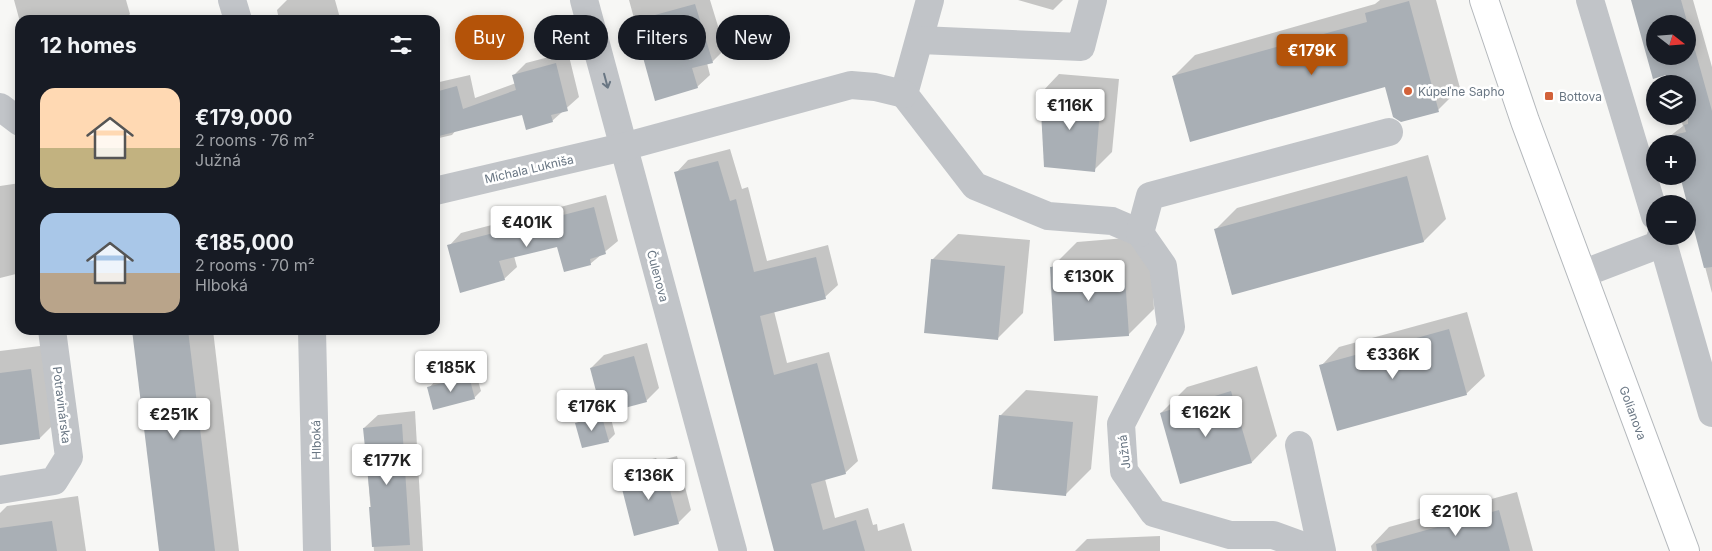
<!DOCTYPE html>
<html lang="en">
<head>
<meta charset="utf-8">
<style>
  :root { --surface:#171b24; --page:#20242c; --text:#f1f3f6; --muted:#9ea1a6; --accent:#b45309 }
  body { margin:0; font-family:Inter,sans-serif; background:var(--page); color:var(--text); height:100vh; display:flex; flex-direction:column; font-size:19px; white-space:nowrap }
  * { box-sizing:border-box; margin:0 }
  p { font-size:16px; color:var(--muted) }
  .icon { flex:none; width:28px; height:28px; fill:none; stroke:currentColor; stroke-width:2; stroke-linecap:round; stroke-linejoin:round }
  .map { position:relative; flex:1; overflow:hidden }
  .panel { position:absolute; left:15px; top:15px; width:425px; height:320px; display:flex; flex-direction:column; background:var(--surface); border-radius:15px; box-shadow:0 2px 12px #0003 }
  .panel>* { flex:none }
  .hud { position:absolute; left:455px; top:15px; width:475px; height:45px; display:flex; gap:10px }
  .needle { width:32px; rotate:107deg }
  .fabs { position:absolute; left:1646px; top:15px; display:grid; gap:10px }
  .fabs a { display:grid; place-items:center; width:50px; height:50px; border-radius:50%; background:var(--surface); box-shadow:0 2px 12px #0003; font-size:25px }
  .price { position:absolute; translate:-50% -42px; padding:0 11px; border-radius:5px; background:#fff; color:#222; font-size:16px; line-height:32px; filter:drop-shadow(0 1px 2px #0008) }
  .price::after { content:''; position:absolute; left:50%; top:30px; width:15px; height:11px; margin-left:-8px; background:inherit; clip-path:polygon(0 0,100% 0,50% 100%) }
  .price.selected { background:var(--accent); color:#fff }
  ul { padding:0; list-style:none }
  li { display:flex; align-items:center; gap:15px; height:125px; padding:0 25px }
  li span { display:grid; place-items:center; flex:none; width:140px; height:100px; border-radius:15px; color:#555 }
  li>.icon { margin-inline-start:auto }
  span .icon { width:60px; height:60px; fill:#fffc; stroke-width:1 }
  li b { font-size:21px }
  h2 { display:flex; justify-content:space-between; align-items:center; height:60px; padding:0 25px; font-size:21px }
  .tag { padding:0 18px; border-radius:22px; background:var(--surface); box-shadow:0 2px 12px #0003; font-size:18px; line-height:45px }
  .tag.selected { background:var(--accent); color:#fff }
  .map>svg:first-child { display:block }
</style>
</head>
<body>
<div class="map">
<svg width="1712" height="551" viewBox="0 0 1712 551">
  <rect width="100%" height="100%" fill="#f7f7f5"/>
  <g fill="#0003" fill-rule="evenodd">
    <polygon points="14,0 126,0 130,14 125,20 20,22"/>
    <polygon points="287,0 335,0 340,18 338,20 279,20 277,10"/>
    <polygon points="629,0 710,0 725,49 712,62 707,63 710,75 697,87 656,99"/>
    <polygon points="1018,0 1063,0 1053,10"/>
    <polygon points="1380,0 1436,0 1460,88 1438,110 1386,86 1173,77 1195,55 1375,4"/>
    <path d="M1632,0H1693L1712,67V293L1681,176H1688V144L1670,136L1683,126L1680,116H1688V84L1666,74L1654,78ZM1655,24H1688V56H1655Z"/>
    <polygon points="568,52 579,97 552,121 523,114 456,130 452,135 435,139 435,83 470,75 475,98 516,83 514,75 526,63"/>
    <polygon points="1059,74 1119,79 1112,152 1094,170 1041,93"/>
    <polygon points="730,149 742,189 748,187 767,261 828,245 838,285 825,297 774,311 787,363 829,352 858,461 845,473 825,479 835,518 868,508 873,525 877,524 878,531 904,523 912,551 777,551 676,173 688,160"/>
    <polygon points="1428,155 1446,219 1424,241 1232,294 1215,230 1237,208"/>
    <polygon points="20,183 20,273 0,278 0,186"/>
    <polygon points="606,195 618,241 590,264 558,245 514,256 517,267 504,279 449,246 461,233"/>
    <polygon points="958,234 1030,240 1023,313 997,339 932,260"/>
    <polygon points="1150,236 1154,309 1128,335 1051,268 1077,242"/>
    <polygon points="1467,312 1485,376 1466,394 1321,366 1339,347"/>
    <polygon points="133,330 213,330 239,551 160,551"/>
    <polygon points="647,343 659,388 646,401 609,411 615,434 608,441 577,423 584,417 603,412 591,368 604,355"/>
    <polygon points="56,344 66,412 40,438 0,444 0,351"/>
    <polygon points="1257,366 1277,436 1252,462 1161,413 1187,387"/>
    <polygon points="475,370 481,391 474,398 429,388 435,381"/>
    <polygon points="1026,390 1098,396 1091,469 1065,495 1000,416"/>
    <polygon points="415,411 423,551 374,551 364,428 378,415"/>
    <polygon points="677,456 691,510 678,523 620,477 633,464 656,458 658,461"/>
    <polygon points="1517,492 1533,551 1372,551 1371,546 1389,527"/>
    <polygon points="78,496 86,551 0,551 0,513 7,506"/>
    <polygon points="1160,536 1160,551 1075,551 1087,539"/>
  </g>
  <g fill="#a9afb5" fill-rule="evenodd">
    <path d="M1631,0H1681L1712,111V267L1704,268L1680,176H1688V144H1671L1669,136L1686,132L1684,125L1688,124V84H1668L1666,75L1653,79ZM1655,24H1688V56H1655Z"/>
    <polygon points="1409,1 1439,112 1401,122 1393,117 1385,87 1190,142 1172,76 1367,22 1365,13"/>
    <polygon points="695,4 713,63 692,68 698,88 655,101 633,21"/>
    <polygon points="556,63 568,111 551,115 553,122 526,130 522,115 435,137 435,92 457,86 463,109 516,90 512,75"/>
    <polygon points="1040,92 1101,97 1095,172 1044,167"/>
    <polygon points="718,161 730,201 736,199 754,272 816,257 826,299 760,316 774,375 817,363 846,474 811,484 823,530 856,520 865,551 774,551 674,172"/>
    <polygon points="1407,176 1424,242 1232,295 1214,229"/>
    <polygon points="594,207 606,254 590,259 591,265 564,272 557,247 499,261 505,280 460,293 447,245"/>
    <polygon points="931,259 1005,266 998,340 924,333"/>
    <polygon points="1124,262 1129,336 1054,341 1050,267"/>
    <polygon points="1449,329 1467,395 1337,431 1319,365"/>
    <polygon points="132,330 188,330 215,551 159,551"/>
    <polygon points="634,356 647,402 602,414 590,368"/>
    <polygon points="31,369 40,439 0,445 0,373"/>
    <polygon points="469,376 475,399 433,410 427,387"/>
    <polygon points="1231,391 1252,463 1180,484 1160,413"/>
    <polygon points="999,415 1073,422 1066,496 992,489"/>
    <polygon points="602,417 609,442 582,448 575,423"/>
    <polygon points="402,424 410,545 372,547 369,507 371,507 363,428"/>
    <polygon points="664,468 679,524 634,536 619,477 643,470 644,474"/>
    <polygon points="1499,510 1510,551 1377,551 1376,544"/>
    <polygon points="52,521 57,551 0,551 0,528"/>
  </g>
  <g fill="none" stroke-linecap="round" stroke-linejoin="round">
    <defs>
      <g id="secondary">
        <path id="s1" d="M1484,0L1525,121L1685,551"/>
      </g>
    </defs>
    <use href="#secondary" stroke="#b4b8bc" stroke-width="30"/>
    <g stroke="#c1c4c8" stroke-width="28">
      <polyline points="232,0 238,20"/>
      <polyline points="584,0 733,551"/>
      <polyline points="930,0 904,94 975,186 1048,216 1112,221 1140,233 1163,266 1171,327 1121,424 1124,471 1154,513 1230,535 1273,535 1317,551"/>
      <polyline points="1590,0 1655,216"/>
      <polyline points="920,40 1081,47 1093,0"/>
      <polyline points="0,107 20,122"/>
      <polyline points="435,191 623,147 851,85 875,87 904,94"/>
      <polyline points="1140,233 1150,196 1389,132"/>
      <polyline points="1661,236 1712,413"/>
      <polyline points="1582,274 1663,243"/>
      <polyline points="312,330 317,551"/>
      <polyline points="1299,445 1322,551"/>
      <polyline points="0,490 54,481 69,457 52,330"/>
    </g>
    <use href="#secondary" stroke="#fff" stroke-width="28"/>
  </g>
  <defs><path id="oneway-shaft" d="M-6 0H5M1.5-3L5.5 0L1.5 3" fill="none" stroke-width="1.6" stroke-linecap="round" stroke-linejoin="round" transform="scale(1.25)"/></defs>
  <use stroke="#697683" href="#oneway-shaft" transform="translate(606 81) rotate(75)"/>
  <g fill="#d2623a" stroke="#fff" stroke-width="2">
    <circle cx="1408" cy="91" r="5"/>
    <rect x="1544" y="91" width="10" height="10" rx="2.5"/>
  </g>
  <g text-anchor="middle" dominant-baseline="central" stroke-width="5" stroke-linejoin="round" paint-order="stroke">
    <g font-size="12" fill="#697683" stroke="#fff" text-anchor="start">
      <text x="1418" y="91">Kúpeľne Sapho</text>
      <text x="1559" y="96">Bottova</text>
    </g>
    <g font-size="12" fill="#697683" stroke="#fff">
      <text transform="translate(529 169) rotate(-13)">Michala Lukniša</text>
      <text transform="translate(658 276) rotate(75)">Čulenova</text>
      <text transform="translate(62 405) rotate(83)">Potravinárska</text>
      <text stroke="none"><textPath href="#s1" startOffset="439">Golianova</textPath></text>
      <text transform="translate(316 440) rotate(-91)">Hlboká</text>
      <text transform="translate(1124 452) rotate(-97)">Južná</text>
    </g>
  </g>
</svg>
<div class="fabs">
<a><svg class="needle" viewBox="-14 -14 28 28"><path d="M0-13l5 13h-10z" fill="#e53935"/><path d="M0 13l5-13h-10z" fill="#9ea1a6"/></svg></a>
<a><svg class="icon" aria-label="layers" viewBox="0 0 24 24"><path d="M12 4l9 5-9 5-9-5zM3 14l9 5 9-5"/></svg></a>
<a>+</a>
<a>−</a>
</div>
<b class="price selected" style="left:1312px;top:76px">€179K</b>
<b class="price" style="left:1070px;top:131px">€116K</b>
<b class="price" style="left:527px;top:248px">€401K</b>
<b class="price" style="left:1089px;top:302px">€130K</b>
<b class="price" style="left:1393px;top:380px">€336K</b>
<b class="price" style="left:451px;top:393px">€185K</b>
<b class="price" style="left:592px;top:432px">€176K</b>
<b class="price" style="left:1206px;top:438px">€162K</b>
<b class="price" style="left:174px;top:440px">€251K</b>
<b class="price" style="left:387px;top:486px">€177K</b>
<b class="price" style="left:649px;top:501px">€136K</b>
<b class="price" style="left:1456px;top:537px">€210K</b>
<div class="hud">
<a class="tag selected">Buy</a>
<a class="tag">Rent</a>
<a class="tag">Filters</a>
<a class="tag">New</a>
</div>
<section class="panel">
<h2>12 homes<svg class="icon" aria-label="filters" viewBox="0 0 24 24"><path d="M4 7h16M4 17h16"/><circle cx="9" cy="7" r="2"/><circle cx="15" cy="17" r="2"/></svg></h2>
<ul>
<li><span style="background:linear-gradient(#ffd9b3 60%,#c2b280 0)"><svg class="icon" aria-label="home" viewBox="0 0 24 24"><path d="M3 11l9-7 9 7M6 9v11h12V9"/></svg></span><div><b>€179,000</b><p>2 rooms · 76 m²</p><p>Južná</p></div></li>
<li><span style="background:linear-gradient(#a9c7e8 60%,#b9a48a 0)"><svg class="icon" aria-label="home" viewBox="0 0 24 24"><path d="M3 11l9-7 9 7M6 9v11h12V9"/></svg></span><div><b>€185,000</b><p>2 rooms · 70 m²</p><p>Hlboká</p></div></li>
</ul>
</section>
</div>
</body>
</html>
